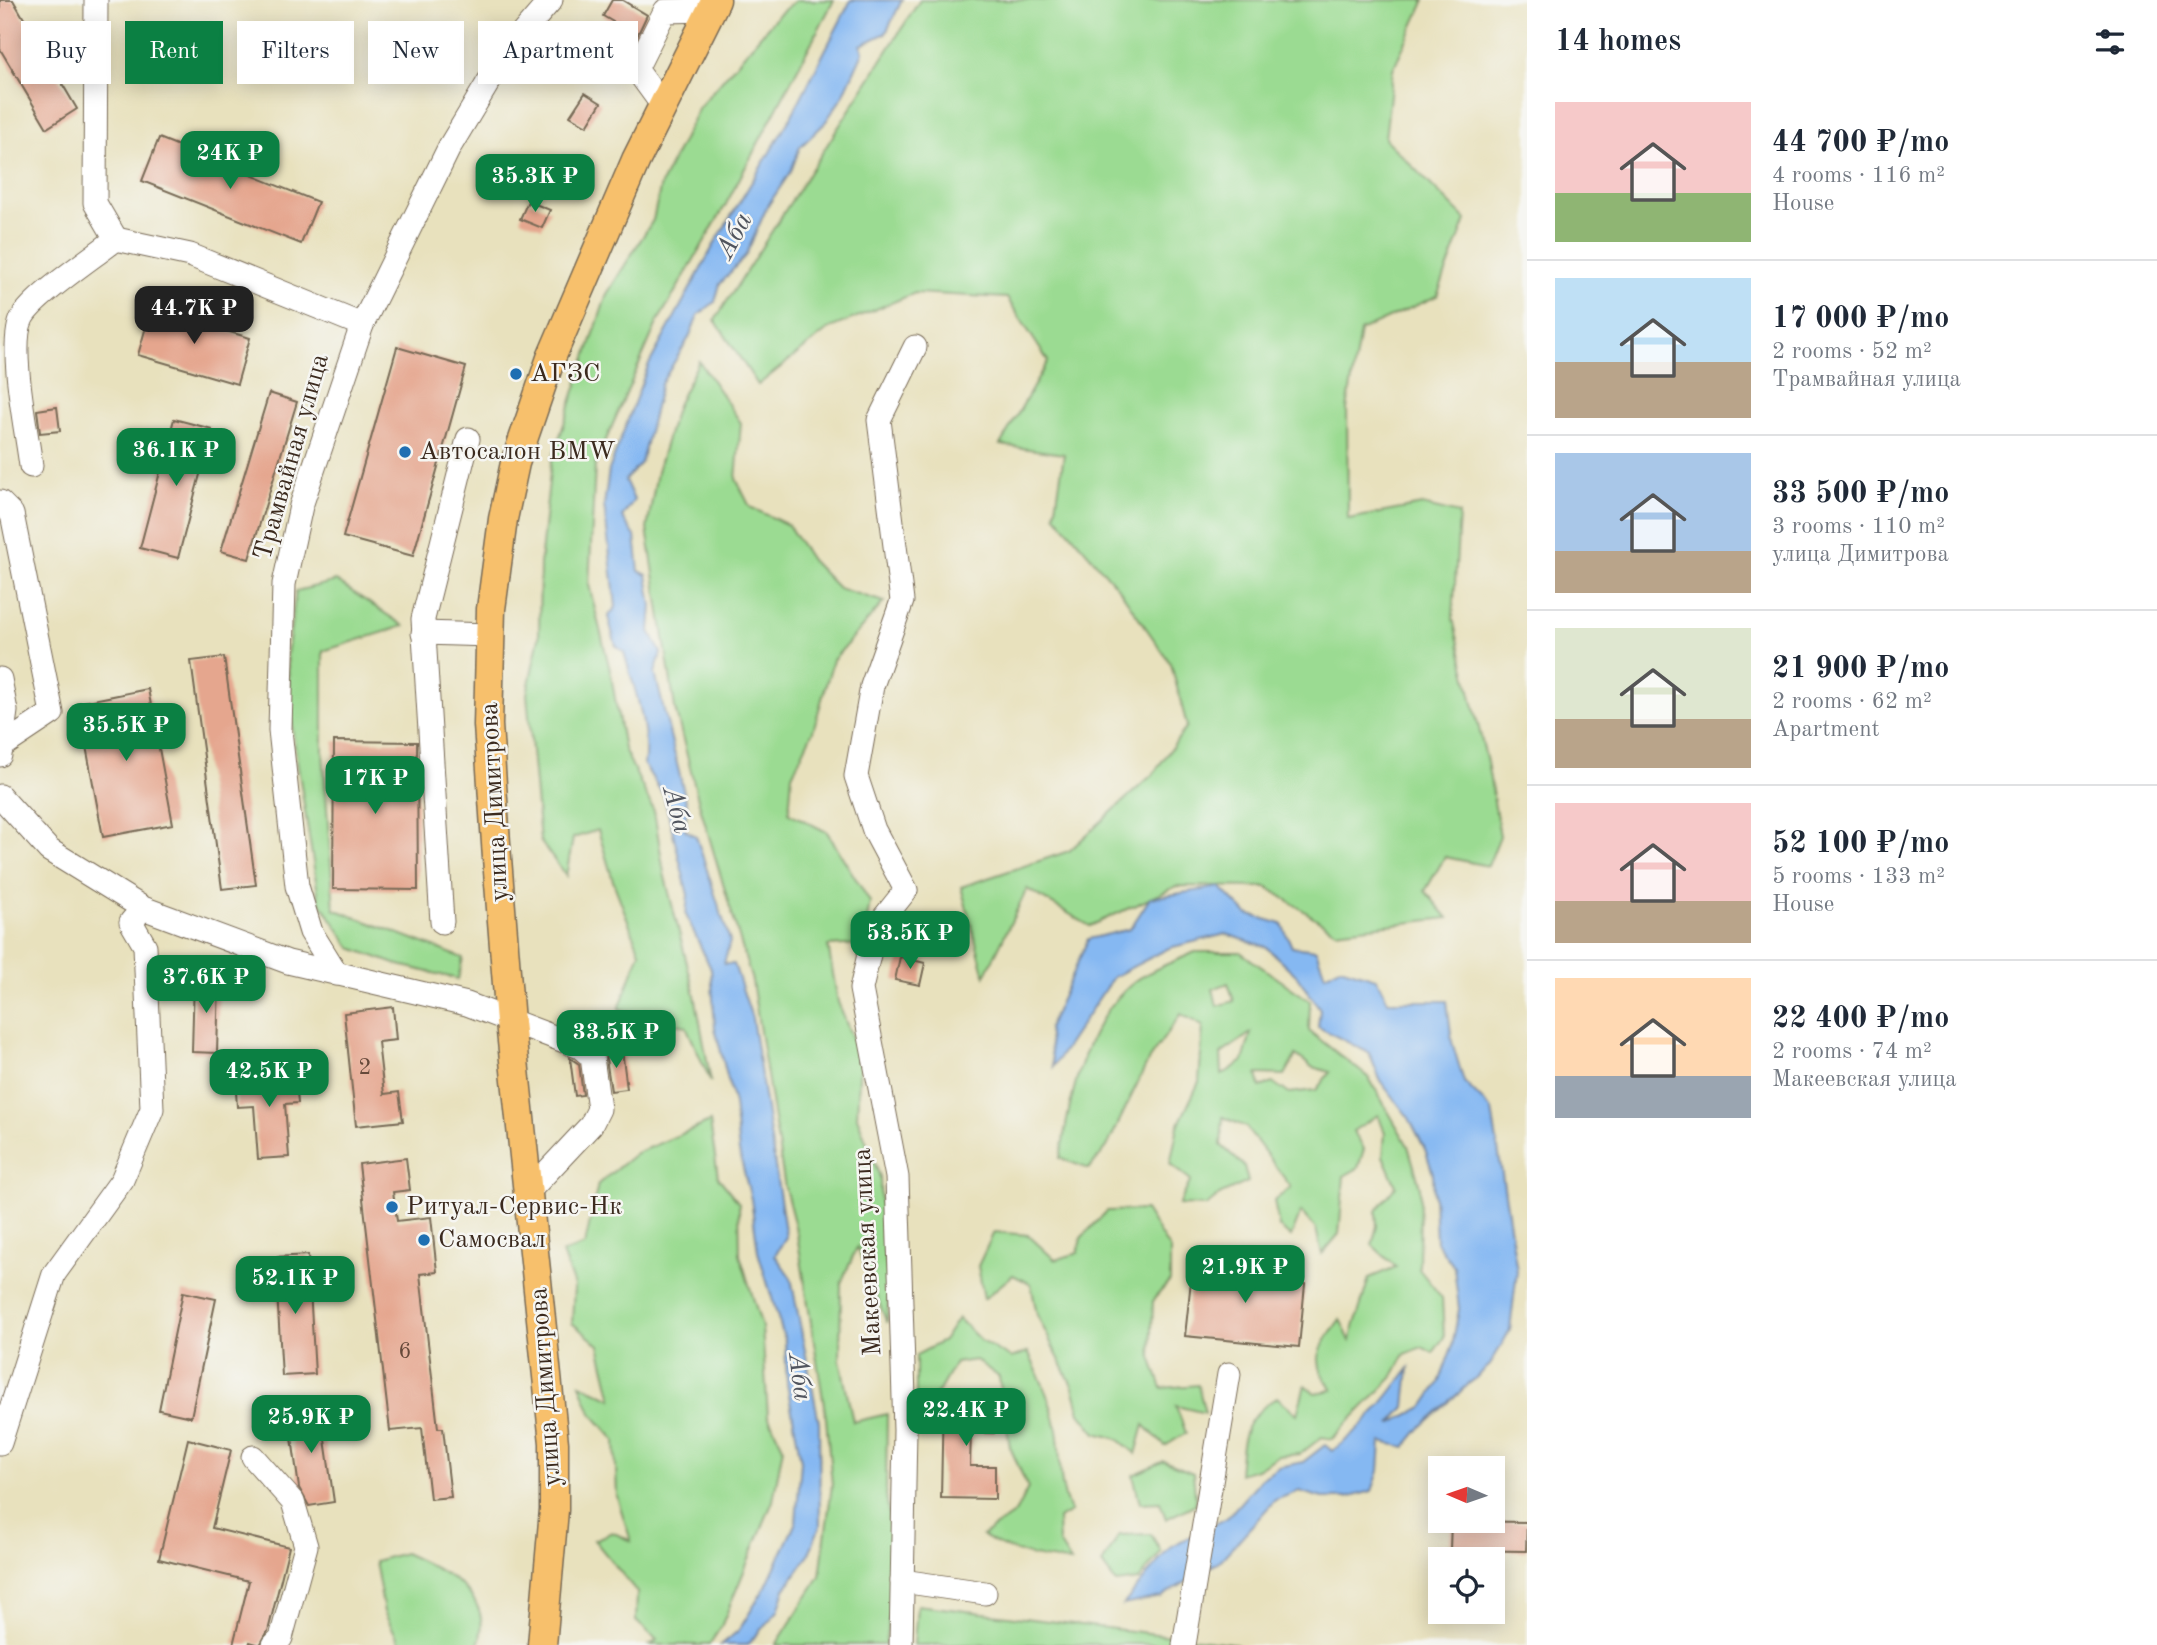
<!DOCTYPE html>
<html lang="en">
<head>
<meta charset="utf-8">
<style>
  :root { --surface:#fff; --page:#f6f6f7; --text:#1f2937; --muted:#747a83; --line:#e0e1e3; --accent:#0b8043 }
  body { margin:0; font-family:"Old Standard TT",serif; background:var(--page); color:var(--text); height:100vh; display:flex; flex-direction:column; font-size:26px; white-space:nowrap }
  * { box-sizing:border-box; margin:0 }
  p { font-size:23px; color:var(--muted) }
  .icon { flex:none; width:38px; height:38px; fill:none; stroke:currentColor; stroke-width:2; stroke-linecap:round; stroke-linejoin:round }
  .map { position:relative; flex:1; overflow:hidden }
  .details { display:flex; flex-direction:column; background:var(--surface); width:630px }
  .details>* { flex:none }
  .top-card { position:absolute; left:21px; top:21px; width:665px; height:63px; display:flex; gap:14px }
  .needle { width:46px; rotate:272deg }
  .buttons { position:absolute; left:1428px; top:1456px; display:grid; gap:14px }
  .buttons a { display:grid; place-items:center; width:77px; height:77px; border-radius:0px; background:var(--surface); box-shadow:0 4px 18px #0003; font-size:35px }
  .price { position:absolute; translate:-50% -60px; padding:0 16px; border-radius:14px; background:var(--accent); color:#fff; font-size:23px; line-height:46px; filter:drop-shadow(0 2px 4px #0008) }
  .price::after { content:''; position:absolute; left:50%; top:42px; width:21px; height:16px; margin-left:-10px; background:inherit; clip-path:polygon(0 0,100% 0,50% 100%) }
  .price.active { background:#222; color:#fff }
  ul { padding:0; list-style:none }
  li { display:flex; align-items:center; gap:21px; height:175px; padding:0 28px }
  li+li { border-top:2px solid var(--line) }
  li span { display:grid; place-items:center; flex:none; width:196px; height:140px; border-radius:0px; color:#555 }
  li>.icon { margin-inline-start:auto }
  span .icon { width:84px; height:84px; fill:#fffc; stroke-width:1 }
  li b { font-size:30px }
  h2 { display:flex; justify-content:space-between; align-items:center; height:84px; padding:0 28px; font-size:30px }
  .pill { padding:0 24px; border-radius:0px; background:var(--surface); box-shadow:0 4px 18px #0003; font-size:24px; line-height:63px }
  .pill.active { background:var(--accent); color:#fff }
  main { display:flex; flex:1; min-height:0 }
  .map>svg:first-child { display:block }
</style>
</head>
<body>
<main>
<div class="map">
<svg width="1527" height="1645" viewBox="0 0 1527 1645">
  <rect width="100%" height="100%" fill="#f6f6f2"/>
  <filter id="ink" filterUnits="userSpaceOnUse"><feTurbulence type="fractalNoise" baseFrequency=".0143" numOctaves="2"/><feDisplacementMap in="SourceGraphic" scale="14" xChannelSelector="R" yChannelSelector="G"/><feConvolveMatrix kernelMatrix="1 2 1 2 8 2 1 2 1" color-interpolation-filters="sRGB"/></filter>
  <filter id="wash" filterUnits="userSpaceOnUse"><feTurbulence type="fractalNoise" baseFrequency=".00686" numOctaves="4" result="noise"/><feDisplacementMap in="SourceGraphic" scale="28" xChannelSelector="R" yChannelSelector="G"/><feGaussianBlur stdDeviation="1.57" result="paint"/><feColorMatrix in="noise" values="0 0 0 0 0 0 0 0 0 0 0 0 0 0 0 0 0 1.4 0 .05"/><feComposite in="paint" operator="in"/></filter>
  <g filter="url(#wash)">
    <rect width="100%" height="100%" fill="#e8e1bd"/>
    <g fill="#9bdb92" stroke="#6b8258" stroke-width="2" fill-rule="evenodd">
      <polygon points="796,0 834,0 725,206 657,323 595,465 589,585 610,670 624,749 654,811 664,873 695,995 711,1082 686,1026 619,1009 640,952 614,884 598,830 573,838 566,876 540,841 527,694 539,637 540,564 551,463 607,294 653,220 661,184 699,107 778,15"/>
      <polygon points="920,0 1425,0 1393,69 1385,139 1466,220 1437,296 1360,331 1347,409 1348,519 1422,505 1459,514 1453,619 1487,762 1500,836 1488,866 1445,857 1425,891 1448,918 1335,931 1267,887 1177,886 1090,926 1027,889 985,976 961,887 1069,851 1153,774 1187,726 1171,664 1119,589 1055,515 1064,454 1000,445 1048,361 1007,298 915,293 830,328 758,385 715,320"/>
      <polygon points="699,361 741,423 736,479 750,507 788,525 811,560 838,588 884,602 833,660 813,731 792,775 789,813 827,832 870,902 863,944 828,946 838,1002 860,1058 857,1117 880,1177 881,1232 889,1283 887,1323 857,1247 841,1283 840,1360 853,1422 887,1414 886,1494 896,1572 885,1645 776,1645 820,1576 832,1485 826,1418 797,1234 785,1188 752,981 699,803 675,708 647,529 657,472 677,405"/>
      <polygon points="336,581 404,626 323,651 323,751 334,909 463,958 458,979 395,964 351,948 319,900 293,735 287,654 296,591"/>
      <path d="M1195,952H1240L1310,1001L1309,1031L1369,1078L1408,1146L1420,1187L1419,1269L1442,1298L1444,1337L1433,1353L1422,1347L1405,1354L1392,1378L1332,1439L1322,1437L1300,1454L1278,1456L1257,1469L1239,1474C1242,1436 1242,1420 1277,1397L1297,1414L1305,1385L1315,1393L1333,1390C1308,1361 1320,1348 1340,1319L1350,1341L1369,1278L1396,1267L1372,1245L1377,1226L1376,1211L1396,1186L1383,1156L1385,1133L1378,1115L1353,1131L1364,1149L1358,1168L1344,1176L1339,1234L1322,1254L1316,1229L1301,1212L1291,1237L1279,1227L1274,1201L1291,1187L1246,1127L1223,1117L1221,1145L1244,1166L1248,1182L1221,1194L1206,1206L1179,1205L1191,1180L1170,1164L1178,1126L1199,1082L1203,1026L1181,1014L1149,1059L1107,1147L1089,1169L1060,1158C1071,1097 1083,1020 1137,980C1153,968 1177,961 1195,952ZM1228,983L1234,1001L1217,1006L1213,989ZM1251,1033L1243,1061L1222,1075L1221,1054ZM1296,1055L1312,1067L1330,1072L1316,1090L1289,1093L1273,1083L1260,1087L1257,1074L1285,1075Z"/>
      <polygon points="710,1122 718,1177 739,1203 740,1255 762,1327 768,1416 783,1447 773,1501 721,1627 709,1645 650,1645 657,1640 636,1621 637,1592 594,1540 612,1532 631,1541 617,1497 615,1440 591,1413 580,1384 612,1399 599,1345 572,1323 574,1286 562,1253 585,1245 598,1184 636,1153"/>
      <polygon points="1145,1210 1170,1250 1170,1281 1153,1300 1151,1357 1162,1388 1198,1385 1205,1413 1176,1406 1186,1433 1165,1446 1144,1425 1136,1454 1118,1439 1096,1433 1080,1413 1073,1387 1037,1315 1031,1284 1013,1275 984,1299 978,1266 994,1232 1028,1235 1055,1260 1078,1253 1081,1238 1107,1211"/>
      <path d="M958,1318L981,1341L1011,1358L1028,1352C1040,1377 1052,1403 1057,1430C1062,1460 1057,1485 1071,1512L1058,1519L1059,1543L1071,1562C1038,1558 1010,1553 982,1536L1015,1513L1028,1488L1010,1447L999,1377L976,1360L955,1363L939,1391L916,1411V1355L943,1341Z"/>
      <polygon points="1164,1461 1193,1473 1196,1504 1166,1519 1160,1502 1140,1503 1133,1475"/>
      <polygon points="1151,1534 1161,1552 1139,1580 1116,1583 1102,1564 1119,1535"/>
      <path d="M404,1553C443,1571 496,1594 478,1645H401L384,1612L375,1561Z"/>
      <polygon points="917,1605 1238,1644 914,1645"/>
    </g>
    <g fill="#85b8f2" stroke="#607188" stroke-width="2">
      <path d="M851,0H902L886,33L861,45L863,52L843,96L824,124L800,147L791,171L767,207L746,255L720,284L715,302L698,315L690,336L661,384L641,463L625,480L634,500L622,517L635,536L639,571L647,575L652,606L650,631L661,653L655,673L687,805L685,830L696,836L730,941L724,964H734L752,1018L786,1237L775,1255L791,1278L819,1422L820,1526L808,1556L785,1589L778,1611L747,1645H721L739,1630L766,1586L796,1522L801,1461L787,1384L785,1341L758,1252L751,1199L739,1152L734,1104L715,1028L711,969L686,915L688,895L664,796L644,765C650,727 634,689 624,652L616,646L608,617L616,607L604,505L609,470L648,366L715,243L791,117Z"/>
      <path d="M1220,887L1247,914L1282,924L1292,947L1316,950L1325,975L1340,967L1376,978L1388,1001H1447L1452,1042L1464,1082L1492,1110L1517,1271L1510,1330L1490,1365L1422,1426L1405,1447L1381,1442L1379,1471L1372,1491L1347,1498H1322L1299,1491L1275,1500L1219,1562L1161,1597L1123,1605L1171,1546L1227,1518L1261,1479L1279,1467L1303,1462L1325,1445L1332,1451C1363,1429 1387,1399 1409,1368L1405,1407L1390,1424L1423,1407L1439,1383L1452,1347L1459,1309L1454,1267L1436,1242L1433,1174L1425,1149L1409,1118L1381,1082L1369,1053L1318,1027L1320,1009L1297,976L1266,947L1226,934L1169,948L1113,977L1053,1067L1048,1029L1088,939L1130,929L1150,898Z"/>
    </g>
    <g id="blocks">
      <g fill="#e5a68e">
        <polygon points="0,0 13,0 77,109 47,128 0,49"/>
        <polygon points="612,0 622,0 647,15 637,36 603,16"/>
        <polygon points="563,31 600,57 592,69 571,54 564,63 548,52"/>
        <polygon points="585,93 601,103 587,126 570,116"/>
        <polygon points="159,138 318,202 301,244 142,181"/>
        <polygon points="528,201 550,210 542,228 520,219"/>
        <polygon points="151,309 250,338 237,384 138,355"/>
        <polygon points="397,347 466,367 413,556 343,537"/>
        <polygon points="269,393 297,402 249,559 221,551"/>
        <polygon points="57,407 60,431 40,433 37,410"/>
        <polygon points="174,419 212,429 178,558 140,548"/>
        <polygon points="224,657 256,885 222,889 191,661"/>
        <polygon points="148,689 173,824 103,837 78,703"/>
        <polygon points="334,741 417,742 418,890 333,889"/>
        <polygon points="900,957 925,963 920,985 895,980"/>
        <polygon points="194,978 219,979 217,1053 192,1052"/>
        <polygon points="393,1007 396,1040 378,1042 384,1094 399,1092 403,1121 356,1126 344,1013"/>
        <polygon points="622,1050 627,1089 611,1091 605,1052"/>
        <polygon points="570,1058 579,1064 583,1095 575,1096"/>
        <polygon points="295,1072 298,1103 285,1104 289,1157 258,1159 254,1106 237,1107 235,1076"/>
        <polygon points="406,1158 410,1190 393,1192 397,1221 431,1217 437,1272 420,1274 438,1428 443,1428 451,1497 430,1499 422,1428 390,1431 359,1164"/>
        <polygon points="1250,1254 1267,1264 1273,1280 1305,1284 1299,1347 1185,1336 1192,1271 1224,1275 1227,1267 1238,1255"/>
        <polygon points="308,1255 315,1374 282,1376 275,1257"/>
        <polygon points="183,1292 216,1299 191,1417 159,1410"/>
        <polygon points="943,1397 994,1398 994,1433 971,1432 970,1466 995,1466 995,1499 941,1498"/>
        <polygon points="320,1404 334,1502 309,1506 299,1488 288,1409"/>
        <polygon points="188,1439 231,1450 212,1528 289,1547 268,1631 260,1645 250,1642 249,1645 233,1645 249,1581 159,1559"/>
        <polygon points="1451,1521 1527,1522 1526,1551 1450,1550"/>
      </g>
    </g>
  </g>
  <g filter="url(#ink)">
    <use href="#blocks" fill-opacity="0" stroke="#786a56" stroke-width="2"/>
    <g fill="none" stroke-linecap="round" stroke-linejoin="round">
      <defs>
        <g id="minor">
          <polyline points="663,106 636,69 665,11 710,10"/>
          <polyline points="116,239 190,255 362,325"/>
          <path d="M31,466C27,432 8,346 22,318C33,297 95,256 116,239L95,203L96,0"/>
          <polyline points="0,502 12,514 52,713 4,745"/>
          <polyline points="423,633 490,635"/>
          <polyline points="0,679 6,711 0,755"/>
          <polyline points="0,796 49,850 143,908 288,962 467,1004 580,1047 592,1057 599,1109 591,1125 530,1190"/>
          <polyline points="442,922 423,619 468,439"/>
          <polyline points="337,974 311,932 297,886 280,730 284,584 301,506 362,325 450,146 507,51 551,0"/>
          <polyline points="0,1443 54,1274 122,1180 152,1109 145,946 131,922 143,908"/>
          <polyline points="253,1457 293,1502 306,1546 281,1638 274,1645"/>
          <polyline points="902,1581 985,1593"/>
          <polyline points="901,1645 905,1430 897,1177 861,989 875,929 906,890 874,830 856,776 872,686 902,601 879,420 915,347"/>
          <polyline points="1184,1645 1229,1374"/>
        </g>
        <polyline id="major" points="542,1645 554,1510 554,1443 510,1022 497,858 488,725 491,609 503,519 515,463 551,358 636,160 716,0"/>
      </defs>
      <use href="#minor" stroke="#786a56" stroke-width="25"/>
      <use href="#major" stroke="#786a56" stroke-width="31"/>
      <use href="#minor" stroke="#fff" stroke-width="23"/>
      <use href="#major" stroke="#f7c06c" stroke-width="28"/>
    </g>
  </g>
  <g fill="#1f6fb2" stroke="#f6f6f2" stroke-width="2.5">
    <circle cx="516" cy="374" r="7"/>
    <circle cx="405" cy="452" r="7"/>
    <circle cx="392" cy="1207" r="7"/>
    <circle cx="424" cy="1240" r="7"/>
  </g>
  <g text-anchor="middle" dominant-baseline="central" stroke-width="5" stroke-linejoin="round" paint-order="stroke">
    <g font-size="23" fill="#66493a">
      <text x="365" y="1067">2</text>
      <text x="405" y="1351">6</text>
    </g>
    <g font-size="26" fill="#3b2a1e" stroke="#f6f6f2" text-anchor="start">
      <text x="530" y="374">АГЗС</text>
      <text x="419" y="452">Автосалон BMW</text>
      <text x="406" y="1207">Ритуал-Сервис-Нк</text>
      <text x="438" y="1240">Самосвал</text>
    </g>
    <g font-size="26" fill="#3b2a1e" stroke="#f6f6f2">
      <text transform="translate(292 457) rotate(-74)">Трамвайная улица</text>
      <text transform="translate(495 802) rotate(-93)">улица Димитрова</text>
      <text transform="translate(868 1252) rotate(-93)">Макеевская улица</text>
      <text transform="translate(546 1387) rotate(-94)">улица Димитрова</text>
    </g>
    <g font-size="28" font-style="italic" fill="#51555e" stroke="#f6f6f2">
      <text transform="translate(735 236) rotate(-62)">Аба</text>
      <text transform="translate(676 810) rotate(75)">Аба</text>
      <text transform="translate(799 1377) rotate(83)">Аба</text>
    </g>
  </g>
</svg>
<div class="buttons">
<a><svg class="needle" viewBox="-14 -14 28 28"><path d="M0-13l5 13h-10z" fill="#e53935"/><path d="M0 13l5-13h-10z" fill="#747a83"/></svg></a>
<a><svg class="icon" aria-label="locate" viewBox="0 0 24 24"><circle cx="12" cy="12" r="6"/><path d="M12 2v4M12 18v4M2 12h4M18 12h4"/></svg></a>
</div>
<b class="price" style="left:230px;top:191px">24K ₽</b>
<b class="price" style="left:535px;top:214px">35.3K ₽</b>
<b class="price active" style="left:194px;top:346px">44.7K ₽</b>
<b class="price" style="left:176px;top:488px">36.1K ₽</b>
<b class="price" style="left:126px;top:763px">35.5K ₽</b>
<b class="price" style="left:375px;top:816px">17K ₽</b>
<b class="price" style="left:910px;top:971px">53.5K ₽</b>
<b class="price" style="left:206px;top:1015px">37.6K ₽</b>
<b class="price" style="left:616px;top:1070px">33.5K ₽</b>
<b class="price" style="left:269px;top:1109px">42.5K ₽</b>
<b class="price" style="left:1245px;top:1305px">21.9K ₽</b>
<b class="price" style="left:295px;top:1316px">52.1K ₽</b>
<b class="price" style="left:966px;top:1448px">22.4K ₽</b>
<b class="price" style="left:311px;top:1455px">25.9K ₽</b>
<div class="top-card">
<a class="pill">Buy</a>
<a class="pill active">Rent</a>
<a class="pill">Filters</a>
<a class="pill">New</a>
<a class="pill">Apartment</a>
</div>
</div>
<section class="details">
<h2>14 homes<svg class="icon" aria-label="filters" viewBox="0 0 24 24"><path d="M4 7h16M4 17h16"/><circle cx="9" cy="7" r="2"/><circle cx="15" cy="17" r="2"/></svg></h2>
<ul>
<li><span style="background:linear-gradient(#f6c9c9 65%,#8fb573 0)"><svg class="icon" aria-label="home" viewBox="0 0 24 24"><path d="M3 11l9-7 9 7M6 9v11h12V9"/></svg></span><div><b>44 700 ₽/mo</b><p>4 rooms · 116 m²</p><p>House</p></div></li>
<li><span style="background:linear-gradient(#bfe0f5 60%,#b9a48a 0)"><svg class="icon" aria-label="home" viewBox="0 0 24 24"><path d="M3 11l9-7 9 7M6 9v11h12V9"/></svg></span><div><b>17 000 ₽/mo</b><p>2 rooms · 52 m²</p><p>Трамвайная улица</p></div></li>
<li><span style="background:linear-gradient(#a9c7e8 70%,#b9a48a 0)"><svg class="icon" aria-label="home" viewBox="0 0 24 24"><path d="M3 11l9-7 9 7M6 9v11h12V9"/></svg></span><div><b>33 500 ₽/mo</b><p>3 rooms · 110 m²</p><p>улица Димитрова</p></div></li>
<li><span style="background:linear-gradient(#dfe7d0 65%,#b9a48a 0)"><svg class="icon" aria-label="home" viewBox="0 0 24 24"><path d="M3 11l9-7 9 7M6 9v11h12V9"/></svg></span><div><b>21 900 ₽/mo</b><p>2 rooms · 62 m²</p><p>Apartment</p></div></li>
<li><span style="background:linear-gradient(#f6c9c9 70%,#b9a48a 0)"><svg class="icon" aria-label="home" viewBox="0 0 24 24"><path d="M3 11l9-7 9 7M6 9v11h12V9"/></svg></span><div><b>52 100 ₽/mo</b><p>5 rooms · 133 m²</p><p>House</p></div></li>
<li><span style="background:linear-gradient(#ffd9b3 70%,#9aa5b1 0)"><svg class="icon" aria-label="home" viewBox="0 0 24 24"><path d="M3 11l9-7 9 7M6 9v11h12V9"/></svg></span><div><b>22 400 ₽/mo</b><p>2 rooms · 74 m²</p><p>Макеевская улица</p></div></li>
</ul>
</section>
</main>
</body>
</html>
